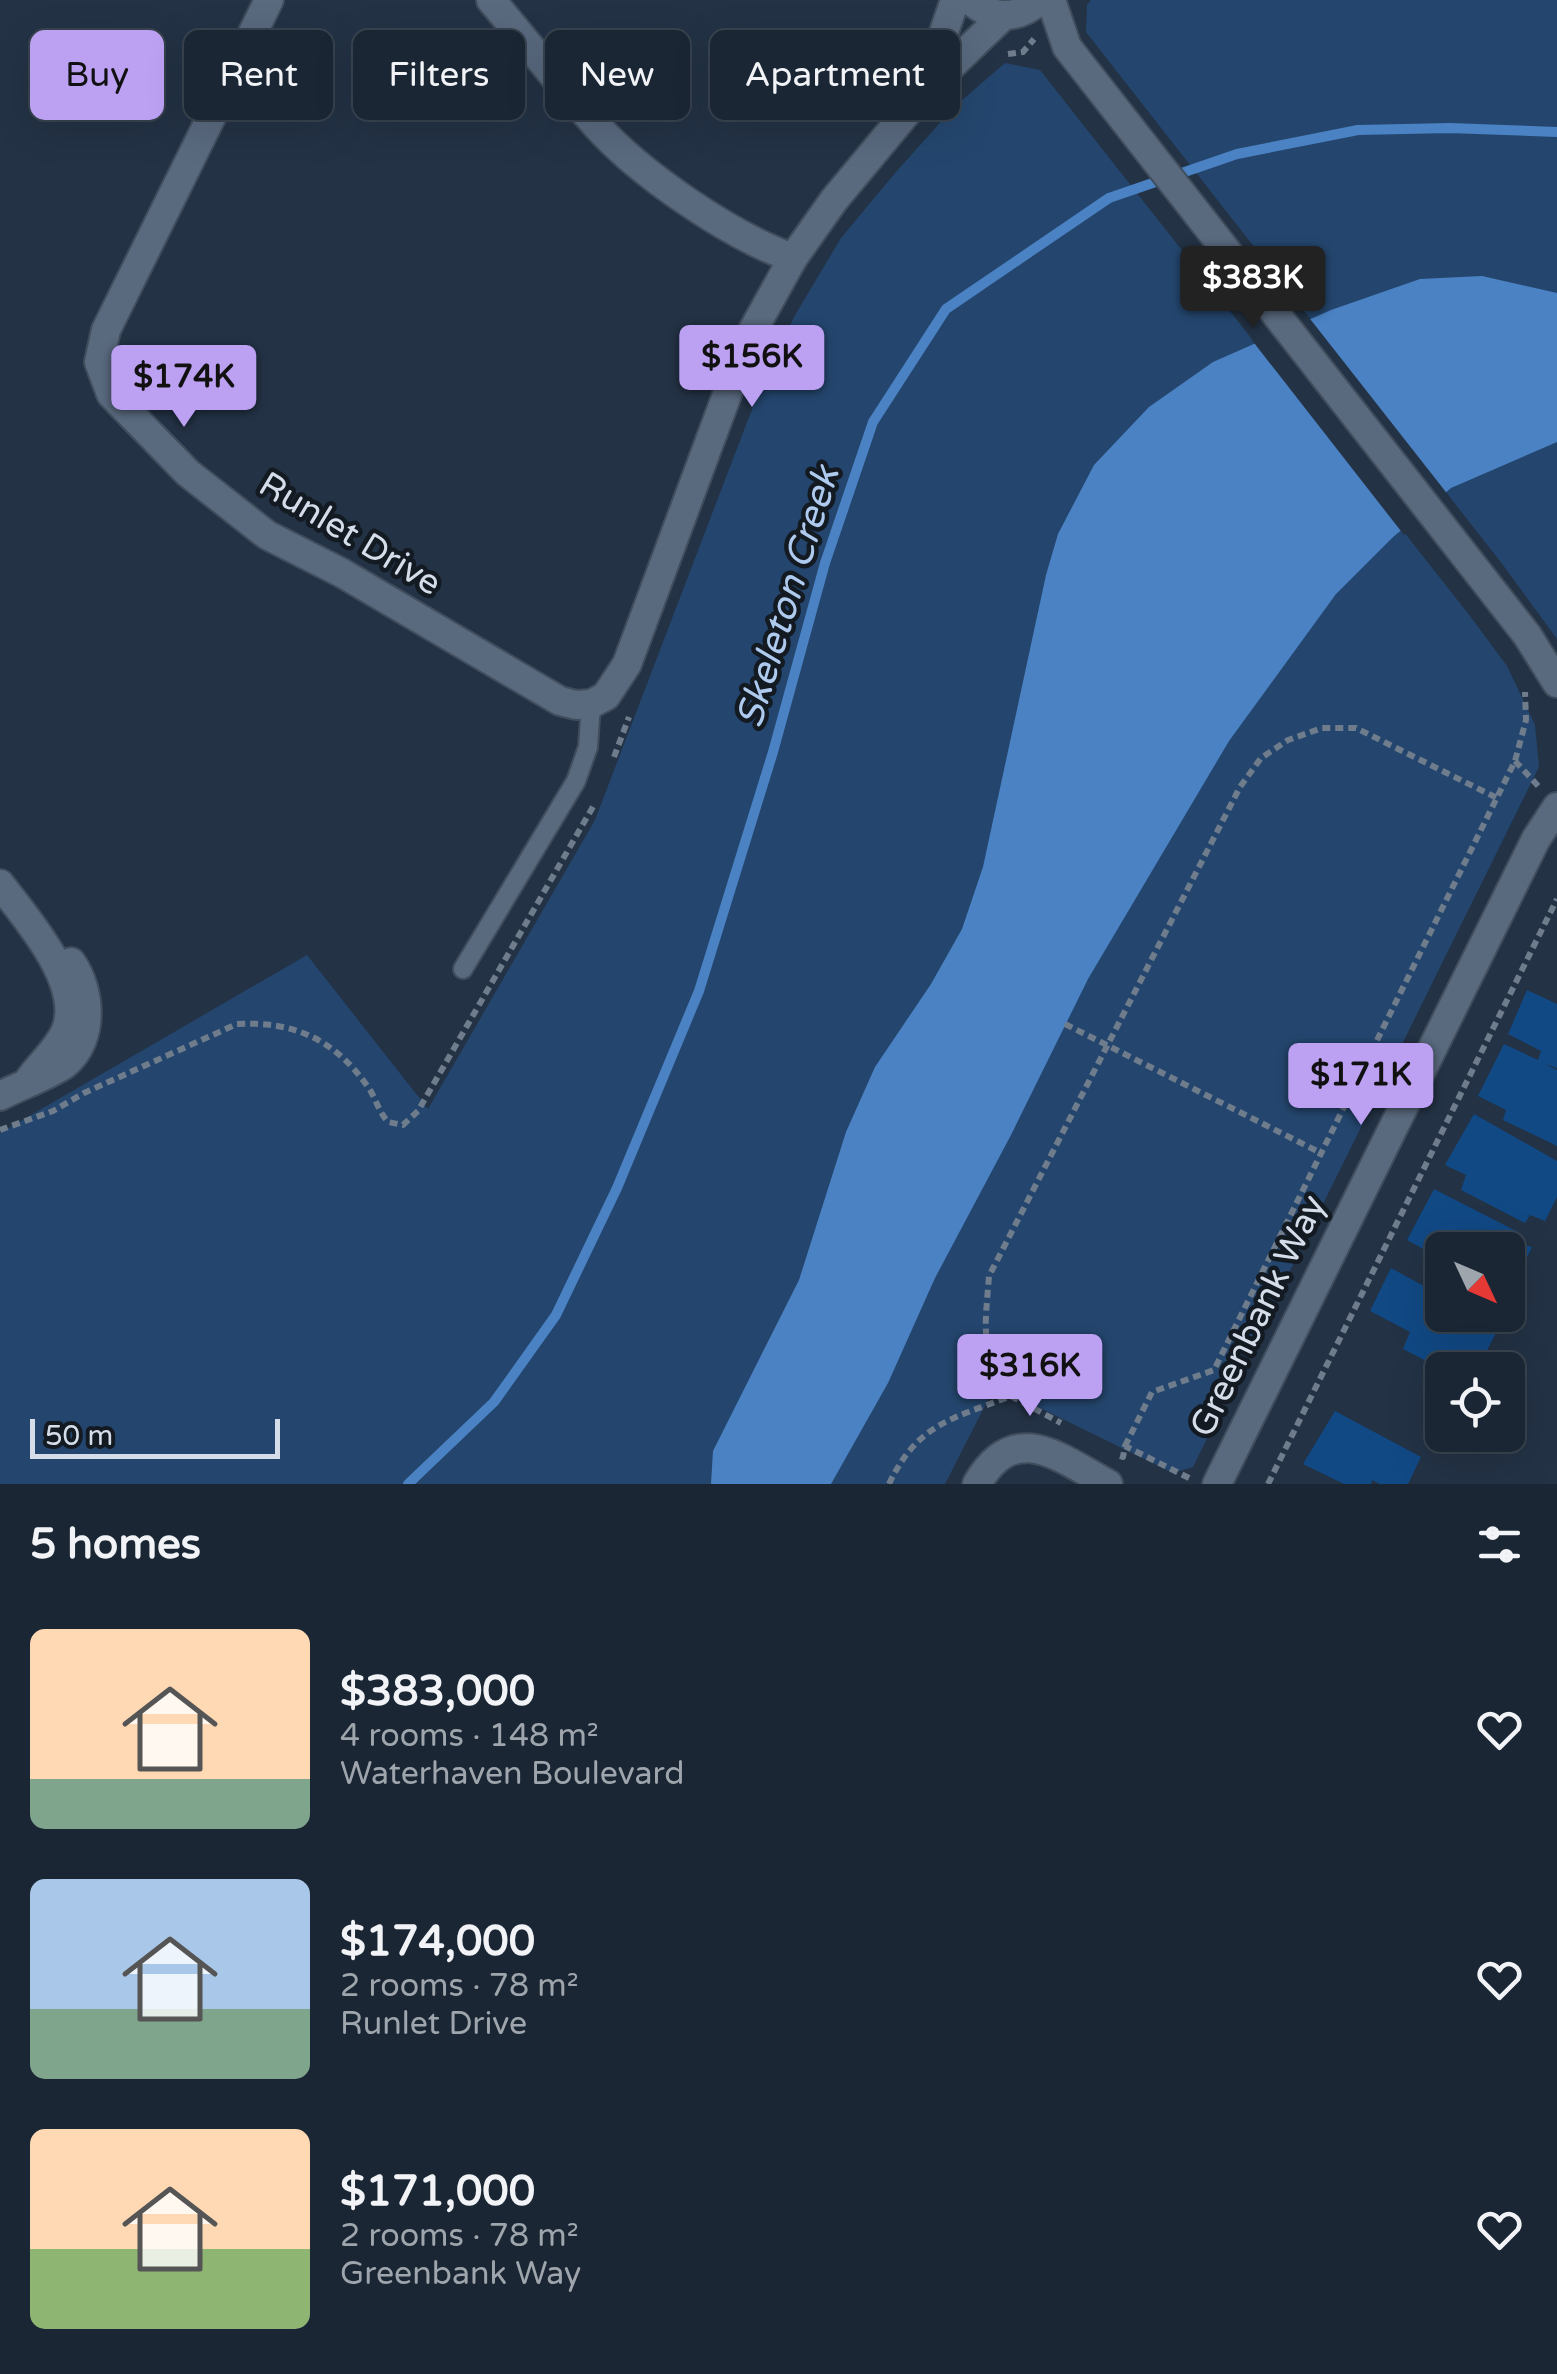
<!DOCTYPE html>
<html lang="en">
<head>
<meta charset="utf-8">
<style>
  :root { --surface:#1a2634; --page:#273240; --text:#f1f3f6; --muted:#9fa5ac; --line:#38434f; --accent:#bca0f2 }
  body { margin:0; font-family:"Varela Round",sans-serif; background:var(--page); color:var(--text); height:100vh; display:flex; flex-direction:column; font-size:38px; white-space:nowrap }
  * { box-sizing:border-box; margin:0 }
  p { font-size:32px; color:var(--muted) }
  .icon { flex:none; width:55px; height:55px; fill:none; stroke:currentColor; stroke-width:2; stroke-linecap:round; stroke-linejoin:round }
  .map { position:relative; height:1484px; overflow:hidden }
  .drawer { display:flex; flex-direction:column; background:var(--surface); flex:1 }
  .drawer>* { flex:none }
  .hud { position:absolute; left:30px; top:30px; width:1000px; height:90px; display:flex; gap:20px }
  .needle { width:65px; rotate:134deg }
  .tools { position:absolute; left:1425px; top:1232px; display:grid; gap:20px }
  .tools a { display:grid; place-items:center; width:100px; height:100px; border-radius:15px; background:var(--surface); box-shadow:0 10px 40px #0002,0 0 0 2px var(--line); font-size:50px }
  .scale { position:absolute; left:30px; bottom:25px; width:250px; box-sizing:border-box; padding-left:10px; border:5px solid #d4dde9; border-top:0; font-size:28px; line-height:35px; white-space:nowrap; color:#d4dde9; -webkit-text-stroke:8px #131a22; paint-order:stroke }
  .price { position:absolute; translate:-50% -85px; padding:0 22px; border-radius:10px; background:var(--accent); color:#111; font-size:32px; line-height:65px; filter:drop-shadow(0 2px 5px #0008) }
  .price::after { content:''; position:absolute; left:50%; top:60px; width:30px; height:22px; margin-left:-15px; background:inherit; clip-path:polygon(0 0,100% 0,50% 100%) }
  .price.active { background:#222; color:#fff }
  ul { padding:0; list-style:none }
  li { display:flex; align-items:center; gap:30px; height:250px; padding:0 30px }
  li span { display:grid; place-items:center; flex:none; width:280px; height:200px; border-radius:15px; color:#555 }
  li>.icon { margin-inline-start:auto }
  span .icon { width:120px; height:120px; fill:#fffc; stroke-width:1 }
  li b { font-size:42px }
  h2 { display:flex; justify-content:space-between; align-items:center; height:120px; padding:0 30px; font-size:42px }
  .tag { padding:0 35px; border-radius:15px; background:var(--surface); box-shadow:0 10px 40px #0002,0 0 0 2px var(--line); font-size:35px; line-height:90px }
  .tag.active { background:var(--accent); color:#111 }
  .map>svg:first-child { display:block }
</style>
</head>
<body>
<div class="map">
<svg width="1557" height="1484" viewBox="0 0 1557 1484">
  <rect width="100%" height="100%" fill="#233245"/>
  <g fill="#24466e">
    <polygon points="1091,0 1557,0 1557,639 1503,565 1086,32 1087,5"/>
    <polygon points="1005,63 1040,70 1470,616 1507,666 1535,725 1539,767 1193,1467 1173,1473 995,1386 945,1484 0,1484 0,1133 307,955 428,1109 595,820 759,391 794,317 841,238 896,172 954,107"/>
  </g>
  <polygon fill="#4b82c3" points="1482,276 1557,293 1557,442 1451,488 1392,538 1336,594 1229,741 1088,979 1011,1135 935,1278 888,1383 831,1484 711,1484 713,1451 799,1280 846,1132 875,1067 931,984 962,929 983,867 1046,575 1058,534 1094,465 1149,407 1213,362 1331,310 1420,279"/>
  <polygon fill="#233245" points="1307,315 1449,496 1404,535 1251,339"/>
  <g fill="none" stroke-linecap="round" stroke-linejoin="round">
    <polyline stroke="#4b82c3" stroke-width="10" points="408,1484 494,1402 556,1315 617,1188 699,991 773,752 825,563 873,422 946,309 1109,198 1237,154 1358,130 1450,128 1557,132"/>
  </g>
  <g fill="#114985">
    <polygon points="1527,990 1557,1004 1557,1068 1545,1064 1557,1070 1557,1146 1503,1120 1506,1110 1478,1096 1504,1044 1538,1060 1541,1051 1508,1034"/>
    <polygon points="1474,1114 1557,1161 1557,1197 1545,1221 1530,1215 1525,1223 1461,1190 1466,1175 1445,1165"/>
    <polygon points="1434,1189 1520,1233 1517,1243 1532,1247 1508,1297 1508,1250 1442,1250 1442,1259 1407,1240"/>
    <polygon points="1391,1268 1442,1296 1442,1315 1477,1315 1499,1327 1477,1370 1457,1361 1453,1370 1444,1370 1403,1349 1410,1332 1370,1311"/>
    <polygon points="1335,1411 1421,1457 1408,1484 1380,1484 1372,1480 1371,1484 1344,1484 1303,1464"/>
  </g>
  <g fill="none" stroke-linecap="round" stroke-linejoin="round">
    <defs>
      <polyline id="service" points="463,969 576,781 588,747 591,704"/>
      <g id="minor">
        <polyline points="269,0 106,330 99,362 111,394 188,473 267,535 342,573 560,701 576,705 591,704 606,696 627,664 747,341 793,258 834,200 923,93 1003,16"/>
        <path d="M491,0C526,41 559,84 596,125C640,174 730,236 793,258"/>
        <path d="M970,0C992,20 1018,20 1040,0"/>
        <polyline points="1051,0 1067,47 1527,635 1557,683"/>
        <polyline points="925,87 955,0"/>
        <path d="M0,884C26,918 84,983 66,1030C59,1048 40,1064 29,1080"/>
        <path d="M0,1096C17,1087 52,1074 65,1064C95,1039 91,990 71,962"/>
        <path d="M977,1484C1014,1419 1059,1457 1108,1484"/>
        <polyline points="1217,1484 1536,839 1557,807"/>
      </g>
    </defs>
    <use href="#service" stroke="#404d5c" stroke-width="22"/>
    <use href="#minor" stroke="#404d5c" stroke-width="32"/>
    <g stroke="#6f7c8c" stroke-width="6" stroke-dasharray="8 5" stroke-linecap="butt">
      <polyline points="1008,54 1023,52 1034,39"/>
      <polyline points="614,757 629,717"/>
      <polyline points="1515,761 1540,788"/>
      <polyline points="1065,1024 1319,1152"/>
      <path d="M0,1130L53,1111L84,1093L237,1024C295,1021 335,1040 368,1087C376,1098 378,1111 388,1122L403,1125L418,1111L594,805"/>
      <polyline points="1011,1396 1061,1423"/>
      <polyline points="1125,1446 1152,1392 1214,1370 1515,761 1526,720 1525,692"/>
      <polyline points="1120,1456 1123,1457 1125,1446 1191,1479"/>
      <path d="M889,1484C918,1423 952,1419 1011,1396C979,1348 985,1330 989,1276L1240,787L1261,758L1288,740L1322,728H1356L1497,798"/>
      <polyline points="1268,1484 1557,899"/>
    </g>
    <use href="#service" stroke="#59697e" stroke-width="18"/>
    <use href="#minor" stroke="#59697e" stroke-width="28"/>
  </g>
  <g text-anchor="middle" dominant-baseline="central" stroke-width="9" stroke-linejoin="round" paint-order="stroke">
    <g font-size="35" fill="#d4dde9" stroke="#131a22">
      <text transform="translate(350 534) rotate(31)">Runlet Drive</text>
      <text transform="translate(1258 1316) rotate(-64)">Greenbank Way</text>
    </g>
    <g font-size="38" font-style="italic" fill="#aecaee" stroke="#131a22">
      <text transform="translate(788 597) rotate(-73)">Skeleton Creek</text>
    </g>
  </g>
</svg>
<div class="tools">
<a><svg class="needle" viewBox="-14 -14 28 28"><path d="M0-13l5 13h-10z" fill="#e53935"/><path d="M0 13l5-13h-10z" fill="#9fa5ac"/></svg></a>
<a><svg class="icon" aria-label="locate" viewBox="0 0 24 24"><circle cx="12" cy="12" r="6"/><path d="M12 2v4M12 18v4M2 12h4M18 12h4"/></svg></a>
</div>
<div class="scale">50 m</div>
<b class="price active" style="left:1253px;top:331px">$383K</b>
<b class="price" style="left:752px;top:410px">$156K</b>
<b class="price" style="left:184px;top:430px">$174K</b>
<b class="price" style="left:1361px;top:1128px">$171K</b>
<b class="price" style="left:1030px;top:1419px">$316K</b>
<div class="hud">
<a class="tag active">Buy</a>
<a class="tag">Rent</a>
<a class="tag">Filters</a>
<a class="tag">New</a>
<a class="tag">Apartment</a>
</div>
</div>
<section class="drawer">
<h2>5 homes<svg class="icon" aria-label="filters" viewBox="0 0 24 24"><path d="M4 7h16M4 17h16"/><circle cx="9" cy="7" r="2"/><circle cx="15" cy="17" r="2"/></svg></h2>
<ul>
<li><span style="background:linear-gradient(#ffd9b3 75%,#7fa58c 0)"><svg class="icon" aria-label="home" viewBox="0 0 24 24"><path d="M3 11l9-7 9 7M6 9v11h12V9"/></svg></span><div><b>$383,000</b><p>4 rooms · 148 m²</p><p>Waterhaven Boulevard</p></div><svg class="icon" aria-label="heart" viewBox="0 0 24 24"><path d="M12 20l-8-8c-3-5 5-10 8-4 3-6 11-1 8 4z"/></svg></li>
<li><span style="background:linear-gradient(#a9c7e8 65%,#7fa58c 0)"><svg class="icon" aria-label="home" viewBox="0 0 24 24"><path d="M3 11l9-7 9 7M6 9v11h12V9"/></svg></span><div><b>$174,000</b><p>2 rooms · 78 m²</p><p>Runlet Drive</p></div><svg class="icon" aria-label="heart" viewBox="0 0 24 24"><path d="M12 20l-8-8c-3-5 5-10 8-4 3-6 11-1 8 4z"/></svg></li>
<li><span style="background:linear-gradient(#ffd9b3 60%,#8fb573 0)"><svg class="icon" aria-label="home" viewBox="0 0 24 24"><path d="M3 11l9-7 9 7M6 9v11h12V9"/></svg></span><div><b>$171,000</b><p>2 rooms · 78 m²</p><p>Greenbank Way</p></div><svg class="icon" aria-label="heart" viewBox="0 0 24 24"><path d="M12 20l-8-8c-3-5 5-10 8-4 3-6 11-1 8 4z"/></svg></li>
</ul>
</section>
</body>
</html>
